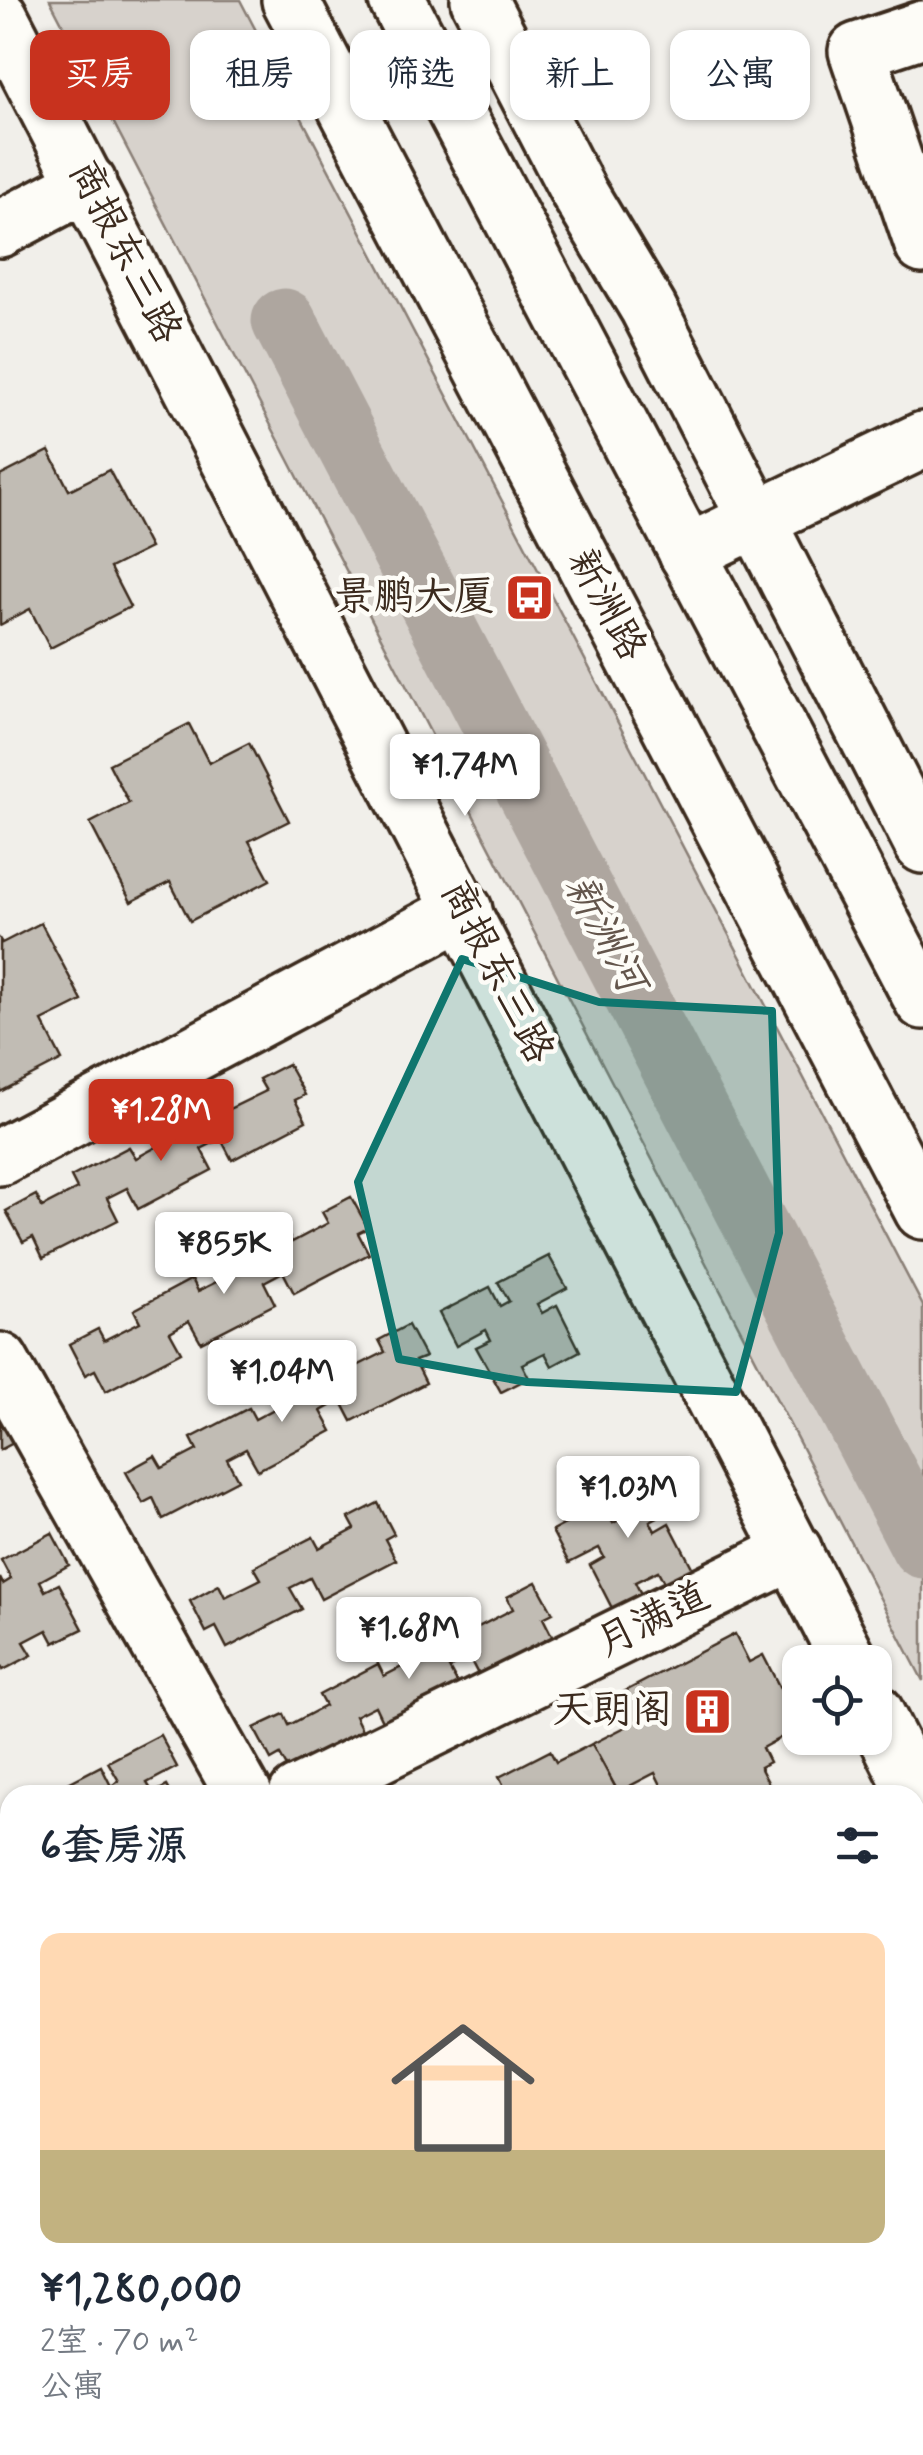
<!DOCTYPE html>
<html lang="zh">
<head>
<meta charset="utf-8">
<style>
  :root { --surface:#fff; --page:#f6f6f7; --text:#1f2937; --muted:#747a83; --line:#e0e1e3; --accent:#c8321e }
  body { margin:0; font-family:Mynerve,"LXGW WenKai TC",sans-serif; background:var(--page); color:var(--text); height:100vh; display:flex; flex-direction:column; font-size:38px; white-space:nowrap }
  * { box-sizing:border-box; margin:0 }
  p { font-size:32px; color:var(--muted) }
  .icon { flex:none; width:55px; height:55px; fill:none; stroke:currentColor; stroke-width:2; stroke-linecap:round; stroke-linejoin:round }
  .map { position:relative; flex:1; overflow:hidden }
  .panel { position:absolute; left:0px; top:1785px; width:925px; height:670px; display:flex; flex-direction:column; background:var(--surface); border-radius:30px 30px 0 0; box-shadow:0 2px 8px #0004 }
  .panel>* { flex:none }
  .hud { position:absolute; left:30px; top:30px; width:865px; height:90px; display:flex; gap:20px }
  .fabs { position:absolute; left:782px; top:1645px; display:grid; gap:20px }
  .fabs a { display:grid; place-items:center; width:110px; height:110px; border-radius:20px; background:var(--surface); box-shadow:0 2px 8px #0004; font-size:50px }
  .price { position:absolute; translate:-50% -85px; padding:0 22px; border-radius:10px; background:#fff; color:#222; font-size:32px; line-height:65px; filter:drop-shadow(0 2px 5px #0008) }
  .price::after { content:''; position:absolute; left:50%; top:60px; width:30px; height:22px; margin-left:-15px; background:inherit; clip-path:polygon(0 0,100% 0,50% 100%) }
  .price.active { background:var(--accent); color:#fff }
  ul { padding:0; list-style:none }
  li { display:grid; align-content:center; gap:20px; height:530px; padding:0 40px }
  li+li { border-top:2px solid var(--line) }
  li span { display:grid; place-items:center; height:310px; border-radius:20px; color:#555 }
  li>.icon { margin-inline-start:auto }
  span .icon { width:180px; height:180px; fill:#fffc; stroke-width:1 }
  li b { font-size:42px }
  h2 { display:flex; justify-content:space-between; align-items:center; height:120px; padding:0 40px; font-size:42px }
  .tag { padding:0 35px; border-radius:20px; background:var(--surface); box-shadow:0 2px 8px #0004; font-size:35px; line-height:90px }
  .tag.active { background:var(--accent); color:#fff }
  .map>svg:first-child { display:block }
</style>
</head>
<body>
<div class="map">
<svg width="923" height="2455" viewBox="0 0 923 2455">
  <rect width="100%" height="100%" fill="#f1efea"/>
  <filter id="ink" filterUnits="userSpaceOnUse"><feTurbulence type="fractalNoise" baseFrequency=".01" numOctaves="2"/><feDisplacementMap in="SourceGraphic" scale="20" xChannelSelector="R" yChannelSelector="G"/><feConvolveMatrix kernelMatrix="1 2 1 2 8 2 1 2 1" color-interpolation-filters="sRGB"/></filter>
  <g filter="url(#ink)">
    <g fill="#e3e0da">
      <polygon points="10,1946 10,2152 0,2141 0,1951"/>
      <polygon points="10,2203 10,2256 0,2245 0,2212"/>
    </g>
    <polygon fill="#d7d2cc" stroke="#897e75" stroke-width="2.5" points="50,0 240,0 923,1306 923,1681"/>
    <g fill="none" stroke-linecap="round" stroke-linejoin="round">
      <polyline stroke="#aea69f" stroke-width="65" points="284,321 923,1546"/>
    </g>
    <g fill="#c1bcb4" stroke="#3b2a1e" stroke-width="2.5">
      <polygon points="49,451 69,490 109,470 150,548 110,568 130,607 50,648 30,609 0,625 0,476"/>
      <polygon points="189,724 209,763 249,743 289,821 249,841 270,880 190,921 170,882 131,902 90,823 129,803 109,764"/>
      <polygon points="41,923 82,1001 42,1021 62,1060 0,1092 0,940 2,943"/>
      <polygon points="288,1064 305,1095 295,1100 306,1121 232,1160 221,1139 201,1149 212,1170 138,1209 127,1188 107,1198 118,1220 43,1258 33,1237 23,1242 6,1211 36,1195 42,1207 77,1189 71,1177 129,1147 136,1158 171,1139 165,1128 224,1097 229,1109 266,1091 259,1079"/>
      <polygon points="351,1197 368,1228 358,1233 369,1254 294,1293 283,1272 264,1282 275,1304 201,1342 189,1321 170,1332 181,1352 106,1391 95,1370 85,1375 69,1344 98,1329 104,1340 140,1322 134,1310 192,1279 198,1291 234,1273 228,1261 286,1231 292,1242 328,1223 322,1212"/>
      <polygon points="549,1256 567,1288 537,1304 542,1313 557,1305 580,1351 552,1366 545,1353 522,1364 529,1378 501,1392 476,1347 491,1340 486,1330 456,1346 439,1313 490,1287 500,1306 509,1301 498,1282"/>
      <polygon points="408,1325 425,1357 415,1361 426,1383 352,1421 341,1400 321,1411 332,1431 258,1470 246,1449 227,1459 238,1480 163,1519 153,1498 143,1503 126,1472 155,1456 162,1468 197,1450 191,1438 249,1408 255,1419 291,1400 285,1389 344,1358 349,1370 385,1352 379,1340"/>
      <polygon points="0,1390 15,1442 0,1450"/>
      <polygon points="662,1473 679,1506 650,1521 655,1531 669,1523 693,1569 665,1584 658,1571 635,1582 642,1596 613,1610 590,1565 604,1557 599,1548 569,1563 552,1531 603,1504 613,1523 621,1519 611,1500"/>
      <polygon points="378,1503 394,1534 385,1539 396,1560 321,1599 310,1578 290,1588 302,1609 227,1648 216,1627 206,1632 190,1601 219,1585 225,1597 261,1579 254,1567 313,1537 319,1548 355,1529 349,1518"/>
      <polygon points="52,1533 69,1565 40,1581 45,1591 59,1584 83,1629 54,1643 47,1630 24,1642 32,1655 3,1670 0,1665 0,1578 3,1584 11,1579 1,1560"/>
      <polygon points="536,1582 553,1613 543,1618 554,1640 480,1678 469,1657 449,1668 460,1688 385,1727 375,1706 355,1716 366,1738 292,1776 280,1755 271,1760 254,1728 284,1714 289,1725 325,1706 319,1695 378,1664 384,1676 419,1658 413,1646 471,1615 478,1627 513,1609 507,1597"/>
      <polygon points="735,1634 749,1662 763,1655 800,1727 762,1748 769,1762 760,1767 772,1790 762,1795 666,1795 655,1773 618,1792 592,1744 629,1725 614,1697"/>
      <polygon points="160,1735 177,1767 147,1783 153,1793 167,1786 172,1795 49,1793 101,1766 111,1786 119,1781 108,1762"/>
      <polygon points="592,1744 618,1792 613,1795 493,1795 505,1789 499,1777 550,1751 556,1762"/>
      <polygon points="10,1879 10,1931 0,1936 0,1884"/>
      <polygon points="915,2007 923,2022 923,2034 915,2038"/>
      <polygon points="923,2196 923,2363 915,2367 915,2200"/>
    </g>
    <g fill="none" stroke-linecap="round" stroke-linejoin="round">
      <defs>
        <g id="minor">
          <polyline points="479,0 578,191 648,308 923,845"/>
          <polyline points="0,17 850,1662"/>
          <polyline points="923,29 857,51 923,245"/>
          <polyline points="0,229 88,183"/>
          <polyline points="687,553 923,440"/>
          <polyline points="0,1157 464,910"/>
          <polyline points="0,1361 244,1795"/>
          <polyline points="875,1712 923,1808"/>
          <polyline points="297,1795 794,1551"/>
          <polyline points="565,2445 570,2455"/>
        </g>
        <g id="major">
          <polyline points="290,0 923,1211"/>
          <polyline points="397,0 923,1001"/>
        </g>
      </defs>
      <use href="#minor" stroke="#3b2a1e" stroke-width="62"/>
      <use href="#major" stroke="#3b2a1e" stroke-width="62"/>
      <use href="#minor" stroke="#fdfcf7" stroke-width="55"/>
      <use href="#major" stroke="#fdfcf7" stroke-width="55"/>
    </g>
  </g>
  <path fill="#0f766e" fill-opacity="0.2" stroke="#0f766e" stroke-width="8" stroke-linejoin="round" d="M462,959L599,1002L772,1011L779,1233L736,1392L527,1382L399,1359L358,1182Z"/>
  <defs>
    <symbol id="bus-square" viewBox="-11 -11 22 22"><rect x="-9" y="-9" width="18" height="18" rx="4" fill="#c8321e" stroke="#fdfcf7"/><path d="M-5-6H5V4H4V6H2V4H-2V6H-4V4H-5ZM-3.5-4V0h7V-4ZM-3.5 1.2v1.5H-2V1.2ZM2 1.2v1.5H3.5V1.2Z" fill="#fff"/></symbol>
    <symbol id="building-square" viewBox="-11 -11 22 22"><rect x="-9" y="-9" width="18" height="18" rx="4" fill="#c8321e" stroke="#fdfcf7"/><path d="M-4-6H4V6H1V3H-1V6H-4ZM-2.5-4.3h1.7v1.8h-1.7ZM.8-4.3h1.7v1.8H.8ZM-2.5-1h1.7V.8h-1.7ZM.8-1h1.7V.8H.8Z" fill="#fff"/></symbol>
  </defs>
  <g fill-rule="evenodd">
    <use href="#bus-square" x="502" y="570" width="55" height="55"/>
    <use href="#building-square" x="680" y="1684" width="55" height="55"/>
  </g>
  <g text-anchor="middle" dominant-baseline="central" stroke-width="9" stroke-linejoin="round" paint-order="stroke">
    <g font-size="40" fill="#3b2a1e" stroke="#fdfcf7">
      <text transform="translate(124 252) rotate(63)">商报东三路</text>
      <text transform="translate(606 605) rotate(62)">新洲路</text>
      <text transform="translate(496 972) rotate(63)">商报东三路</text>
      <text transform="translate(653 1620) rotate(-26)">月满道</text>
    </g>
    <g font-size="40" fill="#3b2a1e" stroke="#fdfcf7" text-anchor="end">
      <text x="494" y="598">景鹏大厦</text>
      <text x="672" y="1711">天朗阁</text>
    </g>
    <g font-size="42" font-style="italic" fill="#63554b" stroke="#fdfcf7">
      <text transform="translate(604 934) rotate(62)">新洲河</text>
    </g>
  </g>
</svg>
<div class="fabs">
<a><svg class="icon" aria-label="locate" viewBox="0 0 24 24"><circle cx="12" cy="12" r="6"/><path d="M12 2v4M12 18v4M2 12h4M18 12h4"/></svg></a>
</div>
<b class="price" style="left:465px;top:819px">¥1.74M</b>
<b class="price active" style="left:161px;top:1164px">¥1.28M</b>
<b class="price" style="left:224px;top:1297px">¥855K</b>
<b class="price" style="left:282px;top:1425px">¥1.04M</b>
<b class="price" style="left:628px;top:1541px">¥1.03M</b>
<b class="price" style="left:409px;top:1682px">¥1.68M</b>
<div class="hud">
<a class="tag active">买房</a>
<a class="tag">租房</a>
<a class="tag">筛选</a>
<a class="tag">新上</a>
<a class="tag">公寓</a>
</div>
<section class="panel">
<h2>6套房源<svg class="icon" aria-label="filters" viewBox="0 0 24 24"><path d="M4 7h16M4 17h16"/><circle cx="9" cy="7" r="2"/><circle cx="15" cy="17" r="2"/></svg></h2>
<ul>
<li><span style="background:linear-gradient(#ffd9b3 70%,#c2b280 0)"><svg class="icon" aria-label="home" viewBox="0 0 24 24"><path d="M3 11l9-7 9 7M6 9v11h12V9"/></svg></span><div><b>¥1,280,000</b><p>2室 · 70 m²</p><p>公寓</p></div></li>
</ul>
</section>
</div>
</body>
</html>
